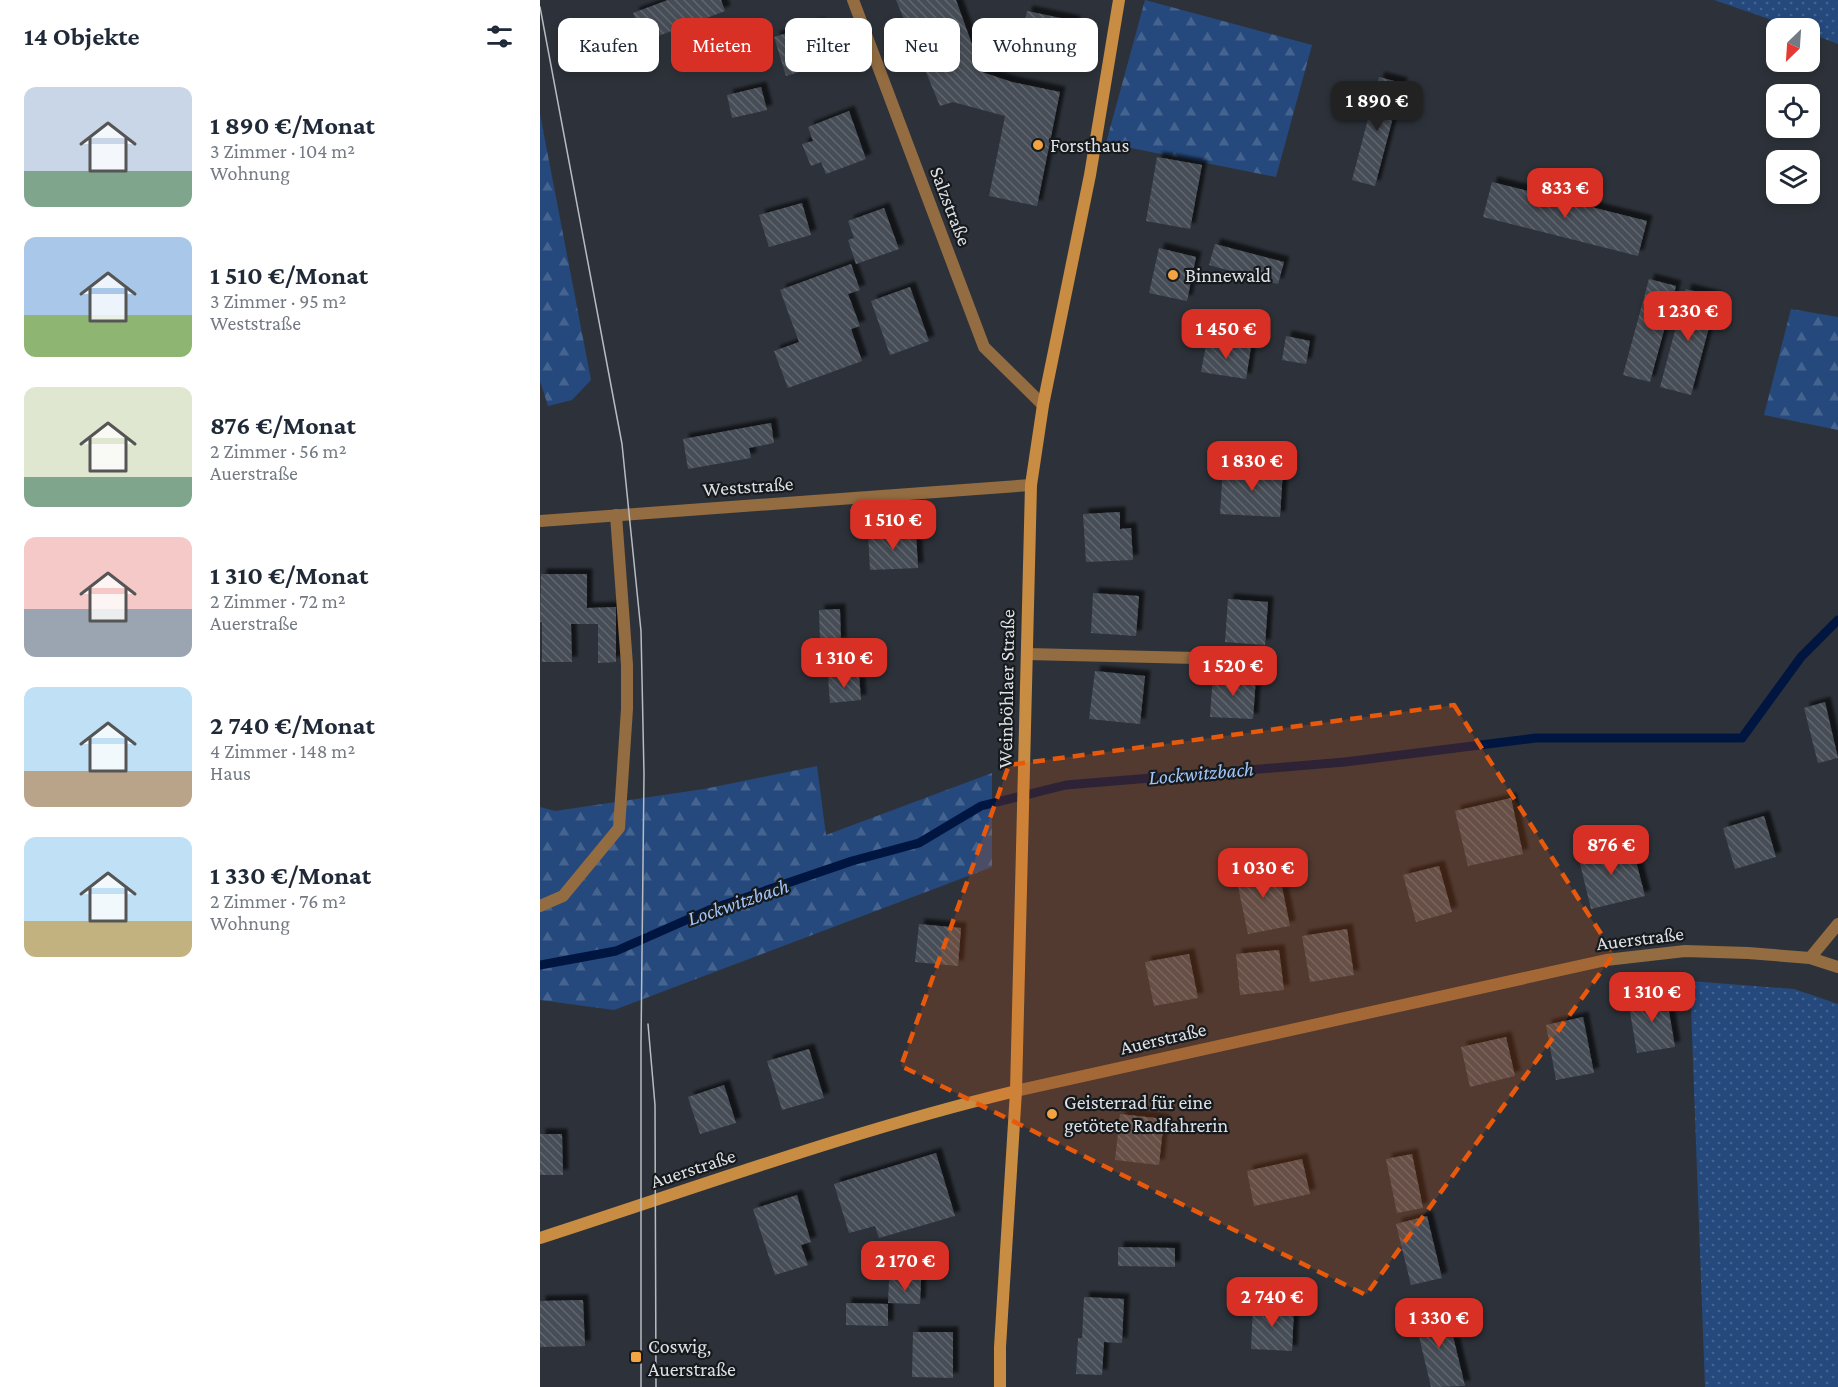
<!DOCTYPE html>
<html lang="de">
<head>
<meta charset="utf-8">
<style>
  :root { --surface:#fff; --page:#f2f2f3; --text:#1f2937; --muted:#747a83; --accent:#d93025 }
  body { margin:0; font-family:"Crimson Pro",serif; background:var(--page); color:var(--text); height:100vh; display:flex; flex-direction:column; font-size:22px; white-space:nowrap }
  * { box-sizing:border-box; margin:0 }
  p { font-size:20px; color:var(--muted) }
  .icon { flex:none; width:33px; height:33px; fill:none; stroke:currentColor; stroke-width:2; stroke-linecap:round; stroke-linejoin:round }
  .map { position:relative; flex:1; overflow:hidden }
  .sheet { display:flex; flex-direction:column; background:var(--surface); width:540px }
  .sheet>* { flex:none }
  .banner { position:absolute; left:18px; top:18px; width:570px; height:54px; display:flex; gap:12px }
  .needle { width:39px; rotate:205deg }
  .tools { position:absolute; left:1226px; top:18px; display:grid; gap:12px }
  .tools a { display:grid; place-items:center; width:54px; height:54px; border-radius:12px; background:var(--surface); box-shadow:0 3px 9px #0003; font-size:30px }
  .price { position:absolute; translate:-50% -51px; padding:0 14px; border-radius:12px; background:var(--accent); color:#fff; font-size:20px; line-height:39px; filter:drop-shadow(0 2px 3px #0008) }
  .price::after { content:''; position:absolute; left:50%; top:36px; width:18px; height:14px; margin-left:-9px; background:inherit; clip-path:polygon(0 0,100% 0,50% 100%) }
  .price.selected { background:#222; color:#fff }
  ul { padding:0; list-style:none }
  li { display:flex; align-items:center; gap:18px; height:150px; padding:0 24px }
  li span { display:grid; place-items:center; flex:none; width:168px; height:120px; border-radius:12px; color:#555 }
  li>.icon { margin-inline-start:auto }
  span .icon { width:72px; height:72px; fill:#fffc; stroke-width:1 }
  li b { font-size:26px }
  h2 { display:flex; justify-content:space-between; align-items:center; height:72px; padding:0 24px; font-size:26px }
  .pill { padding:0 21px; border-radius:12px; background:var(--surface); box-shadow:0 3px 9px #0003; font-size:21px; line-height:54px }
  .pill.selected { background:var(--accent); color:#fff }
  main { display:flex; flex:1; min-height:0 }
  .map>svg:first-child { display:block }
</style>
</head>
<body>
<main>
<section class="sheet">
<h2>14 Objekte<svg class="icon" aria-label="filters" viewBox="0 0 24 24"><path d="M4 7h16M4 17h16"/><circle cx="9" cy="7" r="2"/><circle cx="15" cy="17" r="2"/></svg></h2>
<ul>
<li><span style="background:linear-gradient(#c9d6e8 70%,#7fa58c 0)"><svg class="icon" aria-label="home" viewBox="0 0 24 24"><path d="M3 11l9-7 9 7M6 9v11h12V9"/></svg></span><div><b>1 890 €/Monat</b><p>3 Zimmer · 104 m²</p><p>Wohnung</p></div></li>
<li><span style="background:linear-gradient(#a9c7e8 65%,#8fb573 0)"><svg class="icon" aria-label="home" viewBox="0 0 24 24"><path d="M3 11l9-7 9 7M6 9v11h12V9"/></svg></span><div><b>1 510 €/Monat</b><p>3 Zimmer · 95 m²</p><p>Weststraße</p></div></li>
<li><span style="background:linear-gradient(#dfe7d0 75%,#7fa58c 0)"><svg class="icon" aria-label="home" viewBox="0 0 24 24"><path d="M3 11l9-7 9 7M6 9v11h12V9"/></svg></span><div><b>876 €/Monat</b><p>2 Zimmer · 56 m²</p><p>Auerstraße</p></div></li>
<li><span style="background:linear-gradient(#f6c9c9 60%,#9aa5b1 0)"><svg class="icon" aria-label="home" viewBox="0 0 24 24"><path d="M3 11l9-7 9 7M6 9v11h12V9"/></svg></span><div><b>1 310 €/Monat</b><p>2 Zimmer · 72 m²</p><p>Auerstraße</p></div></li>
<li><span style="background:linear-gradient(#bfe0f5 70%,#b9a48a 0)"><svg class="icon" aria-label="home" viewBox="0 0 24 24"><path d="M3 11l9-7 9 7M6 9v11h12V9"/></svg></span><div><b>2 740 €/Monat</b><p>4 Zimmer · 148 m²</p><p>Haus</p></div></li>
<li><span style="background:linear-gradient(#bfe0f5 70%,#c2b280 0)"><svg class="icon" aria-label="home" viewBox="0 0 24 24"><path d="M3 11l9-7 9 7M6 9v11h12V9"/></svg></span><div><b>1 330 €/Monat</b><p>2 Zimmer · 76 m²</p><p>Wohnung</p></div></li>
</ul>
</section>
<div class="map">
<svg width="1298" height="1387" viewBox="0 0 1298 1387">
  <defs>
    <pattern id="forest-firs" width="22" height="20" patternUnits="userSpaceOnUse" patternTransform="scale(1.5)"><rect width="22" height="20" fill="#25497c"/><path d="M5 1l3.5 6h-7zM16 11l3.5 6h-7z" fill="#44638f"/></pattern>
    <pattern id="park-dots" width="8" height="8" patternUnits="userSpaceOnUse" patternTransform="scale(1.5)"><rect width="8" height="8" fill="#25497c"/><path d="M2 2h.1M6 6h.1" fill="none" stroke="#44638f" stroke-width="1.8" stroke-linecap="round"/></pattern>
    <pattern id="building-back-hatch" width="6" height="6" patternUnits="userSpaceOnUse" patternTransform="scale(1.5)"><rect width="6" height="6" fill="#474d56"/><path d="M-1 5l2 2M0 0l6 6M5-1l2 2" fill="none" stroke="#61666e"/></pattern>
    <filter id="shadow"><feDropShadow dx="5.5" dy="-5.5" stdDeviation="1.5" flood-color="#0009"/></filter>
  </defs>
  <rect width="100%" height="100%" fill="#2d323a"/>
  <g fill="url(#forest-firs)">
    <polygon points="605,0 772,45 736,177 566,143"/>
    <polygon points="0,114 51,380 32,400 8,406 0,381"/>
    <polygon points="1251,309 1298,317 1298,430 1224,415"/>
    <polygon points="277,766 286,835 452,773 452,867 74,1010 0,1000 0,807 15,811 164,789"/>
  </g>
  <g fill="url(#park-dots)">
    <polygon points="1174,0 1298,0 1298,44 1269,33 1269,28 1255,28"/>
    <polygon points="1150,981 1254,989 1298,1004 1298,1387 1165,1387"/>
  </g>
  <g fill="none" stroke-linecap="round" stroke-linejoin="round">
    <polyline stroke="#001641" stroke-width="9" points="0,965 76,951 169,910 312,861 379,843 441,806 526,785 805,762 996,738 1202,738 1261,657 1298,620"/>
  </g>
  <g fill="url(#building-back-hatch)" filter="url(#shadow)">
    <polygon points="128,0 181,0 185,11 105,41 93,13"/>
    <polygon points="356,0 416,0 442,72 472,82 520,92 497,206 449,196 465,116 413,102 400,106"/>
    <polygon points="487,11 535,21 524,70 467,58 471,38 481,40"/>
    <polygon points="279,23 292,62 246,76 234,37"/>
    <polygon points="839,77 862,83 835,186 812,180"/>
    <polygon points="221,87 227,110 192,118 187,95"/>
    <polygon points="309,111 326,159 286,174 281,162 271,166 262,144 273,141 268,127"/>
    <polygon points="617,157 662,165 650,229 606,221"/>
    <polygon points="952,182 1107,221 1098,256 943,217"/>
    <polygon points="262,203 271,235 229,247 219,215"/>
    <polygon points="344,208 359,249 316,264 308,240 314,238 308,221"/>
    <polygon points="675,244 744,262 738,284 669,265"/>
    <polygon points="619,248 656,257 647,301 609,293"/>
    <polygon points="311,264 320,290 308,294 320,326 311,329 322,361 248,388 234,351 259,342 240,290"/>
    <polygon points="1109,279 1136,286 1110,382 1083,375"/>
    <polygon points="370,287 389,341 350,355 331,301"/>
    <polygon points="1146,289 1177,297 1151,395 1120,387"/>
    <polygon points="746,336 770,341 766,364 742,360"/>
    <polygon points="667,340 711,347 706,379 661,372"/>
    <polygon points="231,423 234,443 209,448 211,458 148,469 143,439"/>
    <polygon points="683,466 743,469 740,517 680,514"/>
    <polygon points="580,512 580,529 591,528 593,560 546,562 543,514"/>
    <polygon points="376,532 378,568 330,570 328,534"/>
    <polygon points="1,574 47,574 47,608 76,607 76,662 58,663 58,624 31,624 32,662 2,662 2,622 0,622"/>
    <polygon points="553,593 599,596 596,636 551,633"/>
    <polygon points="688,599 728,602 725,645 685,642"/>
    <polygon points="300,609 301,643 280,643 279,610"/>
    <polygon points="555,671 605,676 600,724 549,719"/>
    <polygon points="673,674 716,677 713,719 670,717"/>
    <polygon points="319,675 321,700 290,703 288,677"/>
    <polygon points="1285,702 1298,758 1278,763 1264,708"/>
    <polygon points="971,798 983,854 928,866 915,811"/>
    <polygon points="1224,816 1236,857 1195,869 1183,828"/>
    <polygon points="1091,842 1105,896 1051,909 1038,855"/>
    <polygon points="737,863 750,926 708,934 695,872"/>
    <polygon points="899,866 912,912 876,922 863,875"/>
    <polygon points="379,924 421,928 418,966 375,962"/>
    <polygon points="807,929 814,975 770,982 762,936"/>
    <polygon points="739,950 744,990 700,995 696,954"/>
    <polygon points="649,954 658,998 614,1006 605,962"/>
    <polygon points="1126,994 1135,1047 1097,1053 1088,1000"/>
    <polygon points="1043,1017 1054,1073 1016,1080 1006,1025"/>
    <polygon points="966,1037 975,1076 930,1087 921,1047"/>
    <polygon points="269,1049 284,1098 242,1110 227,1061"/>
    <polygon points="184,1085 196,1123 160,1134 148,1097"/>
    <polygon points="580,1114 624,1119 619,1165 575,1160"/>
    <polygon points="0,1134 22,1134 23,1175 0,1175"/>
    <polygon points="396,1153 415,1216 339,1238 335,1226 309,1233 294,1184"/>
    <polygon points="872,1154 883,1208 857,1213 846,1159"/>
    <polygon points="762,1159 770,1194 714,1206 707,1171"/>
    <polygon points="257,1195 271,1242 261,1245 268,1265 235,1275 213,1209"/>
    <polygon points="887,1216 902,1278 871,1285 856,1224"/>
    <polygon points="578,1247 635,1248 635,1267 578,1266"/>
    <polygon points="349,1280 381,1280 380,1304 348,1303"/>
    <polygon points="544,1297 584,1299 582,1343 564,1342 562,1375 536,1374 538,1338 542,1338"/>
    <polygon points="43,1300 45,1346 0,1347 0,1301"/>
    <polygon points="306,1303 348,1304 348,1326 306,1325"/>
    <polygon points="713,1305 754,1307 752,1351 711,1349"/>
    <polygon points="906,1307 925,1386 891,1387 874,1315"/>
    <polygon points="373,1332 413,1332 413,1378 372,1377"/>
  </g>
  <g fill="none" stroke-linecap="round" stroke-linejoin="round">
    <g stroke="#936c41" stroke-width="12">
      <polyline points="487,654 656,658"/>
      <polyline points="0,906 23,896 79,828 87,709 87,665 76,515"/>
    </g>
    <g stroke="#936c41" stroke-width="12">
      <polyline points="313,0 444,347 503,405"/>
      <polyline points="0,521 491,485"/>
      <polyline points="1270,958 1298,924"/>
      <polyline points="476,1091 1066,960 1145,951 1208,953 1270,958 1298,967"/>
    </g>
    <g stroke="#c98c43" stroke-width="12">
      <path d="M0,1238C158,1187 314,1130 476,1091"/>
      <polyline points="460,1387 460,1347 476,1091 491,485 503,405 550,175 579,0"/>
    </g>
    <g stroke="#b8bcc2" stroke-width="1.5">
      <polyline points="0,7 82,444 101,631 104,774 101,1043 101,1387"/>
      <polyline points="108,1024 115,1105 116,1387"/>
    </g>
  </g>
  <path fill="#e8590c" fill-opacity="0.2" stroke="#e8590c" stroke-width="4.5" stroke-dasharray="12 8" stroke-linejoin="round" d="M914,705L1074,954L826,1295L361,1066L469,765Z"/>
  <g fill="#f3a442" stroke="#171a1d" stroke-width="2">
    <circle cx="498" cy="145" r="6"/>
    <circle cx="633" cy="275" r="6"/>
    <circle cx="512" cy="1114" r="6"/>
    <rect x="90" y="1351" width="12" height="12" rx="3"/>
  </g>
  <g text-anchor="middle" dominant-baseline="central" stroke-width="4.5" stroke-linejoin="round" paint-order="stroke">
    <g font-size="20" fill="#dde1e6" stroke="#171a1d" text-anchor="start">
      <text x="510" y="145">Forsthaus</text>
      <text x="645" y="275">Binnewald</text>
      <text x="524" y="1102">Geisterrad für eine<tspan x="524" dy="23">getötete Radfahrerin</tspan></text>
      <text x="108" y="1346">Coswig,<tspan x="108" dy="23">Auerstraße</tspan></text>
    </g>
    <g font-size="20" fill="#dde1e6" stroke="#171a1d">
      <text transform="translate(411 206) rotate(69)">Salzstraße</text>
      <text transform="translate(208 486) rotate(-4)">Weststraße</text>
      <text transform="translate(466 689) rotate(-89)">Weinböhlaer Straße</text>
      <text transform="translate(1100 938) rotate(-7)">Auerstraße</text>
      <text transform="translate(623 1038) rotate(-13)">Auerstraße</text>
      <text transform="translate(153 1168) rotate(-18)">Auerstraße</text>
    </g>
    <g font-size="21" font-style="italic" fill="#a1c5fa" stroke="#171a1d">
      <text transform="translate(661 773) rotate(-5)">Lockwitzbach</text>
      <text transform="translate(198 902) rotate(-19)">Lockwitzbach</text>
    </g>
  </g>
</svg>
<div class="tools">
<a><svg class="needle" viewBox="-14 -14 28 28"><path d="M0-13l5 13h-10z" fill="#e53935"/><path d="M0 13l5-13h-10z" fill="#747a83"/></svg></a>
<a><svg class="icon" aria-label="locate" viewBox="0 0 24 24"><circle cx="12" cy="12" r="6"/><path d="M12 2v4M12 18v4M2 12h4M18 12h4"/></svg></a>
<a><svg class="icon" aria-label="layers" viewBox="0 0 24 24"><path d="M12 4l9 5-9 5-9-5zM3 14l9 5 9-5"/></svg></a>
</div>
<b class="price selected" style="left:837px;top:132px">1 890 €</b>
<b class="price" style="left:1025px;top:219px">833 €</b>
<b class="price" style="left:1148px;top:342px">1 230 €</b>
<b class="price" style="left:686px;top:360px">1 450 €</b>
<b class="price" style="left:712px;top:492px">1 830 €</b>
<b class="price" style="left:353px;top:551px">1 510 €</b>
<b class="price" style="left:304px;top:689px">1 310 €</b>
<b class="price" style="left:693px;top:697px">1 520 €</b>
<b class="price" style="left:1071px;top:876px">876 €</b>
<b class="price" style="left:723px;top:899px">1 030 €</b>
<b class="price" style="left:1112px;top:1023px">1 310 €</b>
<b class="price" style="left:365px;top:1292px">2 170 €</b>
<b class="price" style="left:732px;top:1328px">2 740 €</b>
<b class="price" style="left:899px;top:1349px">1 330 €</b>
<div class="banner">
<a class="pill">Kaufen</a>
<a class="pill selected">Mieten</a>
<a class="pill">Filter</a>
<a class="pill">Neu</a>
<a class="pill">Wohnung</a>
</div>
</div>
</main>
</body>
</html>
